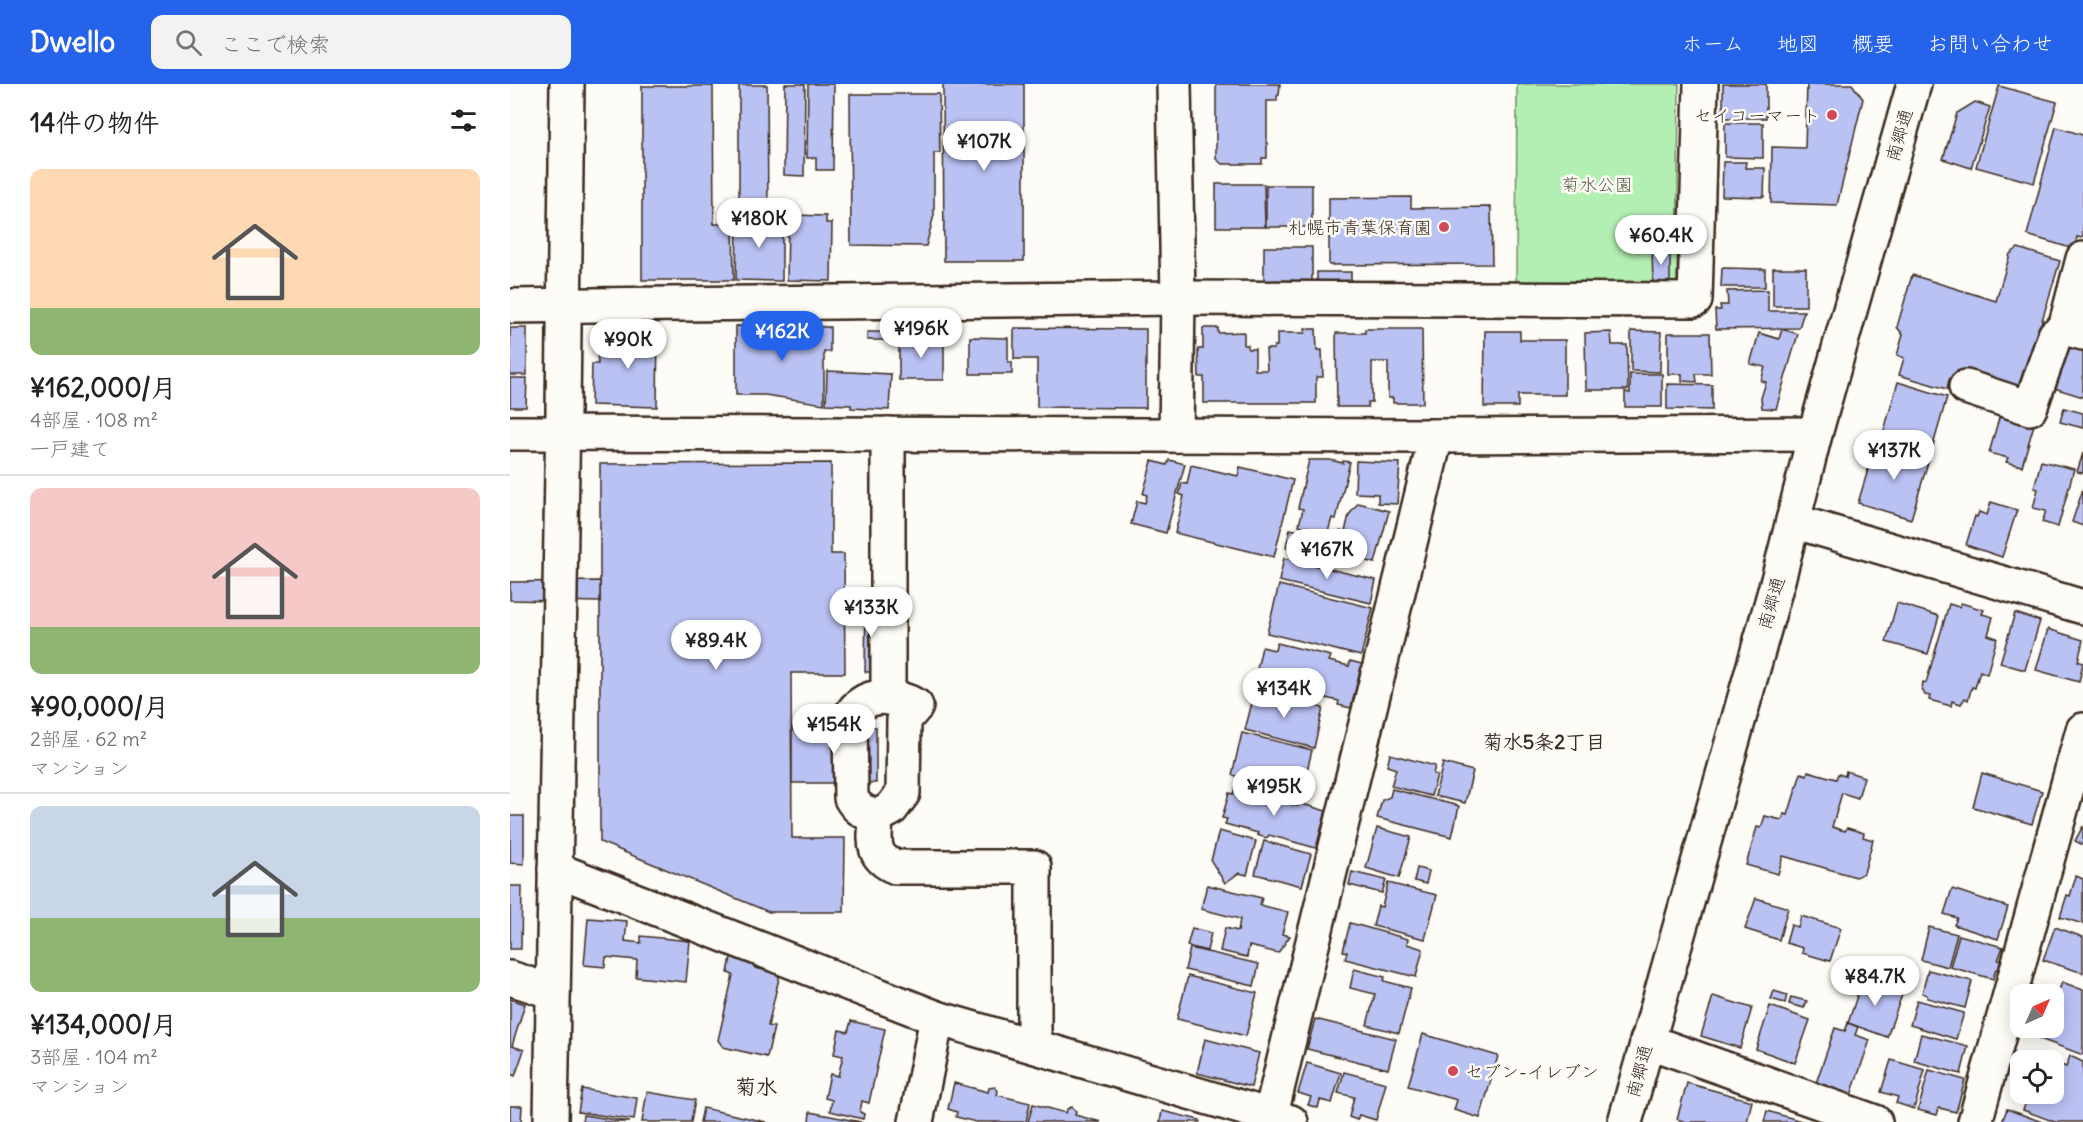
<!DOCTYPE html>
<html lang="ja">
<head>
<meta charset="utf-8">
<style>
  :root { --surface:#fff; --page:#f2f2f2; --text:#222; --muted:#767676; --line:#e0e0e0; --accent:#2563eb }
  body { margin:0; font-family:Delius,"Klee One",sans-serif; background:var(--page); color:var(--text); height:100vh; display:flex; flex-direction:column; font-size:22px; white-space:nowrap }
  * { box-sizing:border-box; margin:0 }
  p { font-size:20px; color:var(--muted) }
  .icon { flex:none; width:33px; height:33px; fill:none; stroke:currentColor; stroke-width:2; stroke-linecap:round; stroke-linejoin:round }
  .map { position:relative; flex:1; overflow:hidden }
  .panel { display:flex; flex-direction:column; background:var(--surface); width:510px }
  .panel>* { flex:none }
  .needle { width:39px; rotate:45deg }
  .controls { position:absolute; left:1500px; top:900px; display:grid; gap:12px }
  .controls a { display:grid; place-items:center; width:54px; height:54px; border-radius:12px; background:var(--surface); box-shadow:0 3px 15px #0003; font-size:30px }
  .price { position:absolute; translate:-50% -51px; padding:0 14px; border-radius:21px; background:#fff; color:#222; font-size:20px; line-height:39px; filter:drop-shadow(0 2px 3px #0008) }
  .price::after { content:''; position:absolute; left:50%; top:36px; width:18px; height:14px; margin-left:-9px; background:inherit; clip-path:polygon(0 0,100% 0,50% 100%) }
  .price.on { background:var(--accent); color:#fff }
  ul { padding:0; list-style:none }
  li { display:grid; align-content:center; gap:12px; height:318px; padding:0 30px }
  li+li { border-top:2px solid var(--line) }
  li span { display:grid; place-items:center; height:186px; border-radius:12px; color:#555 }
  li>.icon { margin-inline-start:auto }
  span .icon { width:108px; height:108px; fill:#fffc; stroke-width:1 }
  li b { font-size:26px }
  h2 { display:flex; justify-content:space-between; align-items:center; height:72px; padding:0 30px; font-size:26px }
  header { display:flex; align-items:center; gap:36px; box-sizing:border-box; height:84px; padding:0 30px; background:var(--accent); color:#fff }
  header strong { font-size:28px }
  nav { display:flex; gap:33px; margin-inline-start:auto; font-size:21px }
  .search { width:420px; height:54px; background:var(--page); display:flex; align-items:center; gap:15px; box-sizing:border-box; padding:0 21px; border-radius:12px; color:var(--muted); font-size:22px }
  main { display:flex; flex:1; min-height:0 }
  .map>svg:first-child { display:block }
</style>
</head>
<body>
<header>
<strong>Dwello</strong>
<div class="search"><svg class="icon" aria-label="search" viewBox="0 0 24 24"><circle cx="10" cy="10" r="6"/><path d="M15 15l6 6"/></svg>ここで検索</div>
<nav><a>ホーム</a><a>地図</a><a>概要</a><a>お問い合わせ</a></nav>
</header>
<main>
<section class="panel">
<h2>14件の物件<svg class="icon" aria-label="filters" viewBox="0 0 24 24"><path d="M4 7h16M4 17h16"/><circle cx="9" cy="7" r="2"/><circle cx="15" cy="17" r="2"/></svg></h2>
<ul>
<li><span style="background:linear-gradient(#ffd9b3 75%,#8fb573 0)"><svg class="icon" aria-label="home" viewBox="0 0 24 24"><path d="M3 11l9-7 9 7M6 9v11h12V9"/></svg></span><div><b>¥162,000/月</b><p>4部屋 · 108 m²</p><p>一戸建て</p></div></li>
<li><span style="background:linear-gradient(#f6c9c9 75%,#8fb573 0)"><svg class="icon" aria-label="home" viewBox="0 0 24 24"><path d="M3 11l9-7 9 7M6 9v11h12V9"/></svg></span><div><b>¥90,000/月</b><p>2部屋 · 62 m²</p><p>マンション</p></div></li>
<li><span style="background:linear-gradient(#c9d6e8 60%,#8fb573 0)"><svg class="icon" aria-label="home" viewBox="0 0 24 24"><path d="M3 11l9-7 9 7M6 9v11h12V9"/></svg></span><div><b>¥134,000/月</b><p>3部屋 · 104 m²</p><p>マンション</p></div></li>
</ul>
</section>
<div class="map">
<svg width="1573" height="1038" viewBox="0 0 1573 1038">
  <rect width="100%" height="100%" fill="#fdfcf7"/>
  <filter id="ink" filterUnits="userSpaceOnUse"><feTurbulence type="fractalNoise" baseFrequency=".0167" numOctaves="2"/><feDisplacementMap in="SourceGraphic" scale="12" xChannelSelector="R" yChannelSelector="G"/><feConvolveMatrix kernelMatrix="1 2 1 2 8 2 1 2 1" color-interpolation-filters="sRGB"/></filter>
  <g filter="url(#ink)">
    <polygon fill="#b3eeb3" stroke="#778c68" stroke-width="1.5" points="1007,0 1169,0 1167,202 1006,201"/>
    <g fill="#bac1f3" stroke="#3b2a1e" stroke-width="1.5">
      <polygon points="275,0 295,0 294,92 274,91"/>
      <polygon points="298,0 324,0 323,86 306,86 306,74 297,74"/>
      <polygon points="433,0 514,0 514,177 434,177"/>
      <polygon points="706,0 770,0 769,11 767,12 767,17 757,17 757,74 752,74 752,80 712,80 706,75"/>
      <rect x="1213" y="0" width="43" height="34"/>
      <polygon points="1297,0 1342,0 1353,15 1327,121 1261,119 1262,63 1295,64"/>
      <polygon points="229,1 257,1 258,128 229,129"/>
      <polygon points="132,2 203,2 204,140 223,140 224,196 132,196"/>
      <polygon points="1489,2 1547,18 1524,99 1466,83"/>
      <polygon points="340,10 429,10 430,69 424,69 424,131 416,162 341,161"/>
      <polygon points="1465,18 1480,23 1461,84 1433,75 1447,29"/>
      <polygon points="1215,39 1253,39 1253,74 1215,73"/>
      <polygon points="1546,43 1573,51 1573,152 1572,154 1567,153 1564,165 1517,151"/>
      <polygon points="1213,78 1236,78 1235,84 1255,84 1254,113 1212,112"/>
      <polygon points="706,100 754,100 755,143 706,143"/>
      <rect x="756" y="101" width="46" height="42"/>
      <polygon points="901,113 901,124 981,123 982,180 819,181 819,114"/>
      <polygon points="282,131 316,132 316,139 322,139 321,197 277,196 278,139 282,139"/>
      <polygon points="232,132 267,132 266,139 272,139 272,197 226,196 227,139 232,139"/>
      <rect x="754" y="163" width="48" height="35"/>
      <polygon points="1508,164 1550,177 1517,286 1515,286 1508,308 1447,308 1389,291 1394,274 1387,271 1393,251 1387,243 1402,191 1486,217 1500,170"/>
      <polygon points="1160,166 1160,198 1143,199 1142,167"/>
      <polygon points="1212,184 1255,185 1255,203 1211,203"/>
      <rect x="1263" y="184" width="33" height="38"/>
      <rect x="807" y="188" width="34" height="14"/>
      <polygon points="1258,206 1258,227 1294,227 1289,244 1206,245 1205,226 1211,226 1210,221 1218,221 1217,207"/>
      <polygon points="226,242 320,243 320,268 314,268 314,320 255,311 226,311"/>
      <polygon points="107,243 148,244 147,323 81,321 82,280 88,280 87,268 102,268 103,248 106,248"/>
      <rect x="0" y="244" width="17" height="47"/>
      <polygon points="504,244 636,245 636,324 527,323 527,275 504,275"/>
      <polygon points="693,244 708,244 708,249 734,248 734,261 738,261 738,265 745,265 745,286 757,286 756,265 764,265 764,262 767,262 767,249 795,249 795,245 806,245 807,266 812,266 813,293 806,293 806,319 694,319 694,293 689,293 688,265 693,265"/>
      <polygon points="855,245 912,245 913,319 883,319 883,314 878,314 878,278 862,278 862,318 858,318 858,323 827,323 826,249 855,249"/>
      <polygon points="1272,245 1288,250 1266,325 1252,324 1251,314 1256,298 1251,297 1255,283 1240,280 1249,249 1269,255"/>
      <polygon points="975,247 1010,247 1010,256 1055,256 1055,311 1008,311 1008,323 974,323"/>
      <polygon points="1121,247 1151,248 1150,288 1121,287"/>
      <rect x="357" y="248" width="19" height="8"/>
      <polygon points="1101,248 1102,261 1117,261 1118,306 1076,306 1075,249"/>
      <polygon points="1158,249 1200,249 1201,290 1186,290 1187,298 1172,297 1172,290 1158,290"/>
      <polygon points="460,253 498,254 498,278 502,278 502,290 460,290"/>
      <polygon points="389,254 434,255 434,296 389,296"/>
      <polygon points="1553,255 1573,261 1573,313 1544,304"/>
      <polygon points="317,287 381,290 379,326 341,324 341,321 316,320"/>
      <polygon points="1120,290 1152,290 1152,323 1115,323 1115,308 1120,309"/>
      <polygon points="0,294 17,294 16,323 0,323"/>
      <polygon points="1388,298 1437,313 1420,372 1371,357"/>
      <polygon points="1157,300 1202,301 1202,326 1157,325"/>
      <polygon points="1554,324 1573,329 1573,344 1550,338"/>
      <polygon points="1491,327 1525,337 1512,382 1496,378 1498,374 1479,369"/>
      <polygon points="1366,359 1419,375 1401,435 1348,419"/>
      <polygon points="1573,369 1573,389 1567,388"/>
      <polygon points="659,376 675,380 656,449 621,440 627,417 635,419 637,411 633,410 642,377 657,381"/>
      <polygon points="799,376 820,376 833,379 833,377 840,378 826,435 822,434 818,448 789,441 793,425 788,424"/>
      <polygon points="846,377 890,379 887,420 868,419 868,410 845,409"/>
      <polygon points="1531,377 1564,385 1548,443 1532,438 1536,427 1523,424 1528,405 1524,404"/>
      <polygon points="321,379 321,470 334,470 335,589 281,589 282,754 335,754 334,828 259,828 90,758 90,380"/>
      <polygon points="681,381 728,392 730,383 783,396 764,473 665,449 674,412 669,410 672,399 677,400"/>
      <polygon points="1573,405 1573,442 1562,438"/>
      <polygon points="1481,418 1507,426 1492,473 1456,461 1465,432 1467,433 1469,428 1477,431"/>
      <polygon points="848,419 879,427 865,479 824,469 830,447 835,448 839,431"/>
      <polygon points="780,445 817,453 814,468 802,465 801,469 776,463"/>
      <polygon points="774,474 866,496 861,519 769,497"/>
      <polygon points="90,497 90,518 0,516 0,498"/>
      <polygon points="769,501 863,524 851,572 757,549"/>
      <polygon points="356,518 366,518 366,588 355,588"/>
      <polygon points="1387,519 1429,532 1418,570 1376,558"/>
      <polygon points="1451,519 1474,526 1472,530 1483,533 1478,551 1487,554 1477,590 1470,587 1465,604 1462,603 1458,616 1455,614 1451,620 1442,617 1441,622 1419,616 1420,612 1415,611 1412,605 1413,598 1416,599 1439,520 1449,523"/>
      <polygon points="1505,529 1530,537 1515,586 1490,579"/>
      <polygon points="1538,545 1573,556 1568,577 1573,579 1569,598 1526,586"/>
      <polygon points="767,559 821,572 819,577 839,582 840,577 852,580 841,624 828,621 829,617 811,613 810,617 755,603 757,597 745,594 752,563 765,566"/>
      <polygon points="745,607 813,624 804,664 735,646"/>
      <rect x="282" y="643" width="84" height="56"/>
      <polygon points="732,649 802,666 792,708 722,691"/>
      <polygon points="880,670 925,682 923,690 927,691 921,712 881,702 886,685 877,682"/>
      <polygon points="933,679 963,687 955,719 925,712"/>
      <polygon points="1298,687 1326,695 1328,690 1335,692 1336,687 1354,693 1348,714 1332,709 1322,743 1335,747 1337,744 1354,749 1353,753 1363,756 1354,789 1346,793 1273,772 1268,790 1236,781 1247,743 1251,744 1255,732 1272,736 1274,730 1278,731 1291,689 1297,691"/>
      <polygon points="1472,689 1532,707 1522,740 1463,723"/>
      <polygon points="725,704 770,716 771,713 781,715 780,720 788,722 789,719 816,727 806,764 759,751 757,754 747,751 748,749 715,740 717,735 712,734 719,709 723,710"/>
      <polygon points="882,705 949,722 942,753 867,734 872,716 880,713"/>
      <polygon points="0,732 14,732 14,780 0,779"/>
      <polygon points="1573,742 1573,761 1565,757"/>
      <polygon points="867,744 901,753 889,794 856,784"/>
      <polygon points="709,747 746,757 737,791 729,789 715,799 701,777"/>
      <polygon points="754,757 801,770 792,802 745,790"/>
      <polygon points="907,784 919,787 916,800 904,797"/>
      <polygon points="842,788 876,796 872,809 839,801"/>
      <polygon points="1566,792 1573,795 1573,840 1550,833 1557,811 1560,812"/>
      <polygon points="878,799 927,811 915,855 863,842 868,822 872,823"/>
      <polygon points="697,801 752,814 750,821 778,828 772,850 780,852 768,869 739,862 737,873 710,867 715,844 728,847 730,835 691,825"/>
      <polygon points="0,802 12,802 11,865 0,865"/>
      <polygon points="1442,805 1498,823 1488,855 1444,841 1447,834 1434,830"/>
      <polygon points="1246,814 1278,824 1269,856 1235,845"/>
      <polygon points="1291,832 1331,844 1320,877 1292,869 1293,864 1276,859 1281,841 1288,843"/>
      <polygon points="78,834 117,837 115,857 131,859 131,852 180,857 176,898 126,893 127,876 96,873 95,883 74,881"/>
      <polygon points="840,839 898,855 897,860 913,865 906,893 835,875 837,868 833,867"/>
      <polygon points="1419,843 1447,850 1438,883 1411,876"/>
      <polygon points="1545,843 1573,853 1573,889 1533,876"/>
      <polygon points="682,844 701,849 697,867 677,862"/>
      <polygon points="1449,851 1493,863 1488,876 1491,877 1488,886 1486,885 1483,895 1440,883"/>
      <polygon points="680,864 749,880 744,902 675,886"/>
      <polygon points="221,873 247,879 245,884 270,890 258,942 264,943 257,973 213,963 208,956 223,891 218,889"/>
      <polygon points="844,885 875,893 874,897 901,904 889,949 857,941 865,910 840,904"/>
      <polygon points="1418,886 1462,897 1455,924 1417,914 1417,911 1412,909"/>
      <polygon points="678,892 747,909 736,952 667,935"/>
      <polygon points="1353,894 1393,908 1377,953 1338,939"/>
      <polygon points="1552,898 1573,906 1573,971 1530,955 1535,944 1544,944 1544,920"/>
      <polygon points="1264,907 1277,911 1275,919 1261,915"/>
      <polygon points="1203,912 1242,924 1230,964 1191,952"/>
      <polygon points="1281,913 1297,917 1294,924 1279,920"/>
      <polygon points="0,915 15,920 2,962 14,966 5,992 0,990"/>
      <polygon points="1407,916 1454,929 1446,955 1400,941"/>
      <polygon points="1260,922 1300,936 1285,979 1246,965"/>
      <polygon points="805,935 886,955 878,985 797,965"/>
      <polygon points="341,937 375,945 359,1019 352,1017 350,1028 354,1030 353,1035 320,1027 322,1016 315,1014 320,990 328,992 333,972 324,970 329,946 338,948"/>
      <polygon points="1338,939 1348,943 1345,951 1360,956 1341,1011 1306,999 1325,944 1335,947"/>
      <polygon points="913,950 988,972 970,1034 944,1026 947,1016 898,1002"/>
      <polygon points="1411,950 1458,962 1451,990 1404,977"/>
      <polygon points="695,955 749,969 741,1003 687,989"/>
      <polygon points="1560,972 1573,978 1573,1038 1545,1038 1513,1026 1519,1010 1544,1010 1544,978 1556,983"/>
      <polygon points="1381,976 1415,986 1404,1025 1386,1019 1388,1013 1371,1008"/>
      <polygon points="797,979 831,989 822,1019 810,1016 808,1024 798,1021 801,1013 788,1009"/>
      <polygon points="1419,986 1455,996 1446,1028 1429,1024 1427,1031 1408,1026"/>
      <polygon points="834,988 876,999 866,1036 849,1031 847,1036 839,1033 844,1013 828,1009"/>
      <polygon points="444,999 478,1008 479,1004 485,1003 488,1007 487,1011 520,1019 516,1038 466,1038 446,1033 447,1028 438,1025"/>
      <polygon points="1177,999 1242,1017 1237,1038 1176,1038 1167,1035"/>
      <polygon points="72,1005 127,1014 124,1036 68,1028"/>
      <polygon points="137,1008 185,1016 181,1038 132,1038"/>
      <polygon points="523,1020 556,1029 557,1025 562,1023 566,1027 565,1031 591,1038 518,1038"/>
      <polygon points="0,1022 12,1022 11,1038 0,1038"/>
      <polygon points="193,1024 256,1038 190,1038"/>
      <polygon points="1497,1025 1532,1038 1492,1038"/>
      <polygon points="652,1027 690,1036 690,1038 650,1038"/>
      <polygon points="1257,1027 1295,1038 1254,1038"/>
      <polygon points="300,1028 351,1038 299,1038"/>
      <polygon points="73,1031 120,1038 72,1038"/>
    </g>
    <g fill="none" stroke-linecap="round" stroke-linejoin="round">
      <defs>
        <g id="minor">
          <polyline points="664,0 668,214 666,351"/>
          <polyline points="1573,175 1555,244 1573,249"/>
          <polyline points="0,222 668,214 1185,216 1191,0"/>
          <polyline points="1456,303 1520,324 1545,251 1555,244"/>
          <polyline points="0,349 926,352 1305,350"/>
          <polyline points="378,350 378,614"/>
          <polyline points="1283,437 1573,523"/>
          <path d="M366,733L381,725L393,709L394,636L406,622C385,609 352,608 340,633L341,714C347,725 354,728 366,733C365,756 360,773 386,783H524V962"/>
          <polyline points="45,785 427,934 781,1038"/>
          <polyline points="0,894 43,908"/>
          <polyline points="1137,957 1365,1038"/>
          <polyline points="41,1038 53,327 57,0"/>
          <polyline points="406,1038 427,934"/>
          <polyline points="759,1038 926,352"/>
          <polyline points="1115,1038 1268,496 1305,350 1404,0"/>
          <polyline points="1465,1038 1573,646"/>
        </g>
      </defs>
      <use href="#minor" stroke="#3b2a1e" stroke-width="38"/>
      <use href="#minor" stroke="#fdfcf7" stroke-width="33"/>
    </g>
  </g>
  <g fill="#d1495b" stroke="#fdfcf7" stroke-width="2">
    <circle cx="1322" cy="31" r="6"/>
    <circle cx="934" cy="143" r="6"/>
    <circle cx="943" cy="987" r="6"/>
  </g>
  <g text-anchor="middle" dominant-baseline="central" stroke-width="5" stroke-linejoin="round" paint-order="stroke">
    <g font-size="18" fill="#3b2a1e" stroke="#fdfcf7" text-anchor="end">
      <text x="1310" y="31">セイコーマート</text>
      <text x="922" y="143">札幌市青葉保育園</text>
      <text x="955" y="987" text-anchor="start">セブン-イレブン</text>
    </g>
    <g font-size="18" fill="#3b2a1e" stroke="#fdfcf7">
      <text transform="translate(1389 51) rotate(-74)">南郷通</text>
      <text transform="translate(1261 519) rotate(-74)">南郷通</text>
      <text transform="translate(1129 987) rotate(-75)">南郷通</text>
    </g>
    <g font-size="18" fill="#595b43" stroke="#fdfcf7">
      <text x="1087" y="100">菊水公園</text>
    </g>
    <g font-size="20" font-weight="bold" fill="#3b2a1e" stroke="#fdfcf7">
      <text x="1034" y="657">菊水5条2丁目</text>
    </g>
    <g font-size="21" font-weight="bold" fill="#3b2a1e" stroke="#fdfcf7">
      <text x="246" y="1002">菊水</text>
    </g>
  </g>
</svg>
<div class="controls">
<a><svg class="needle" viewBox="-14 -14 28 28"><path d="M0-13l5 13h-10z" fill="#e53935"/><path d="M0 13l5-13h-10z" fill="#767676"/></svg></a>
<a><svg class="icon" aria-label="locate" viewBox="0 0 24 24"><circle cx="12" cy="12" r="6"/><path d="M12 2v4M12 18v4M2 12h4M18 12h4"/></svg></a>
</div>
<b class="price" style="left:474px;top:88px">¥107K</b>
<b class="price" style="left:249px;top:165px">¥180K</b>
<b class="price" style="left:1151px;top:182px">¥60.4K</b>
<b class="price" style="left:411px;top:275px">¥196K</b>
<b class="price on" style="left:272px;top:278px">¥162K</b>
<b class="price" style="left:118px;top:286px">¥90K</b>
<b class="price" style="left:1384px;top:397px">¥137K</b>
<b class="price" style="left:817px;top:496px">¥167K</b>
<b class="price" style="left:361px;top:554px">¥133K</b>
<b class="price" style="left:206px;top:587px">¥89.4K</b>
<b class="price" style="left:774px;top:635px">¥134K</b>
<b class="price" style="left:324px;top:671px">¥154K</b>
<b class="price" style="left:764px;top:733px">¥195K</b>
<b class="price" style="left:1365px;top:923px">¥84.7K</b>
</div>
</main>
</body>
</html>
